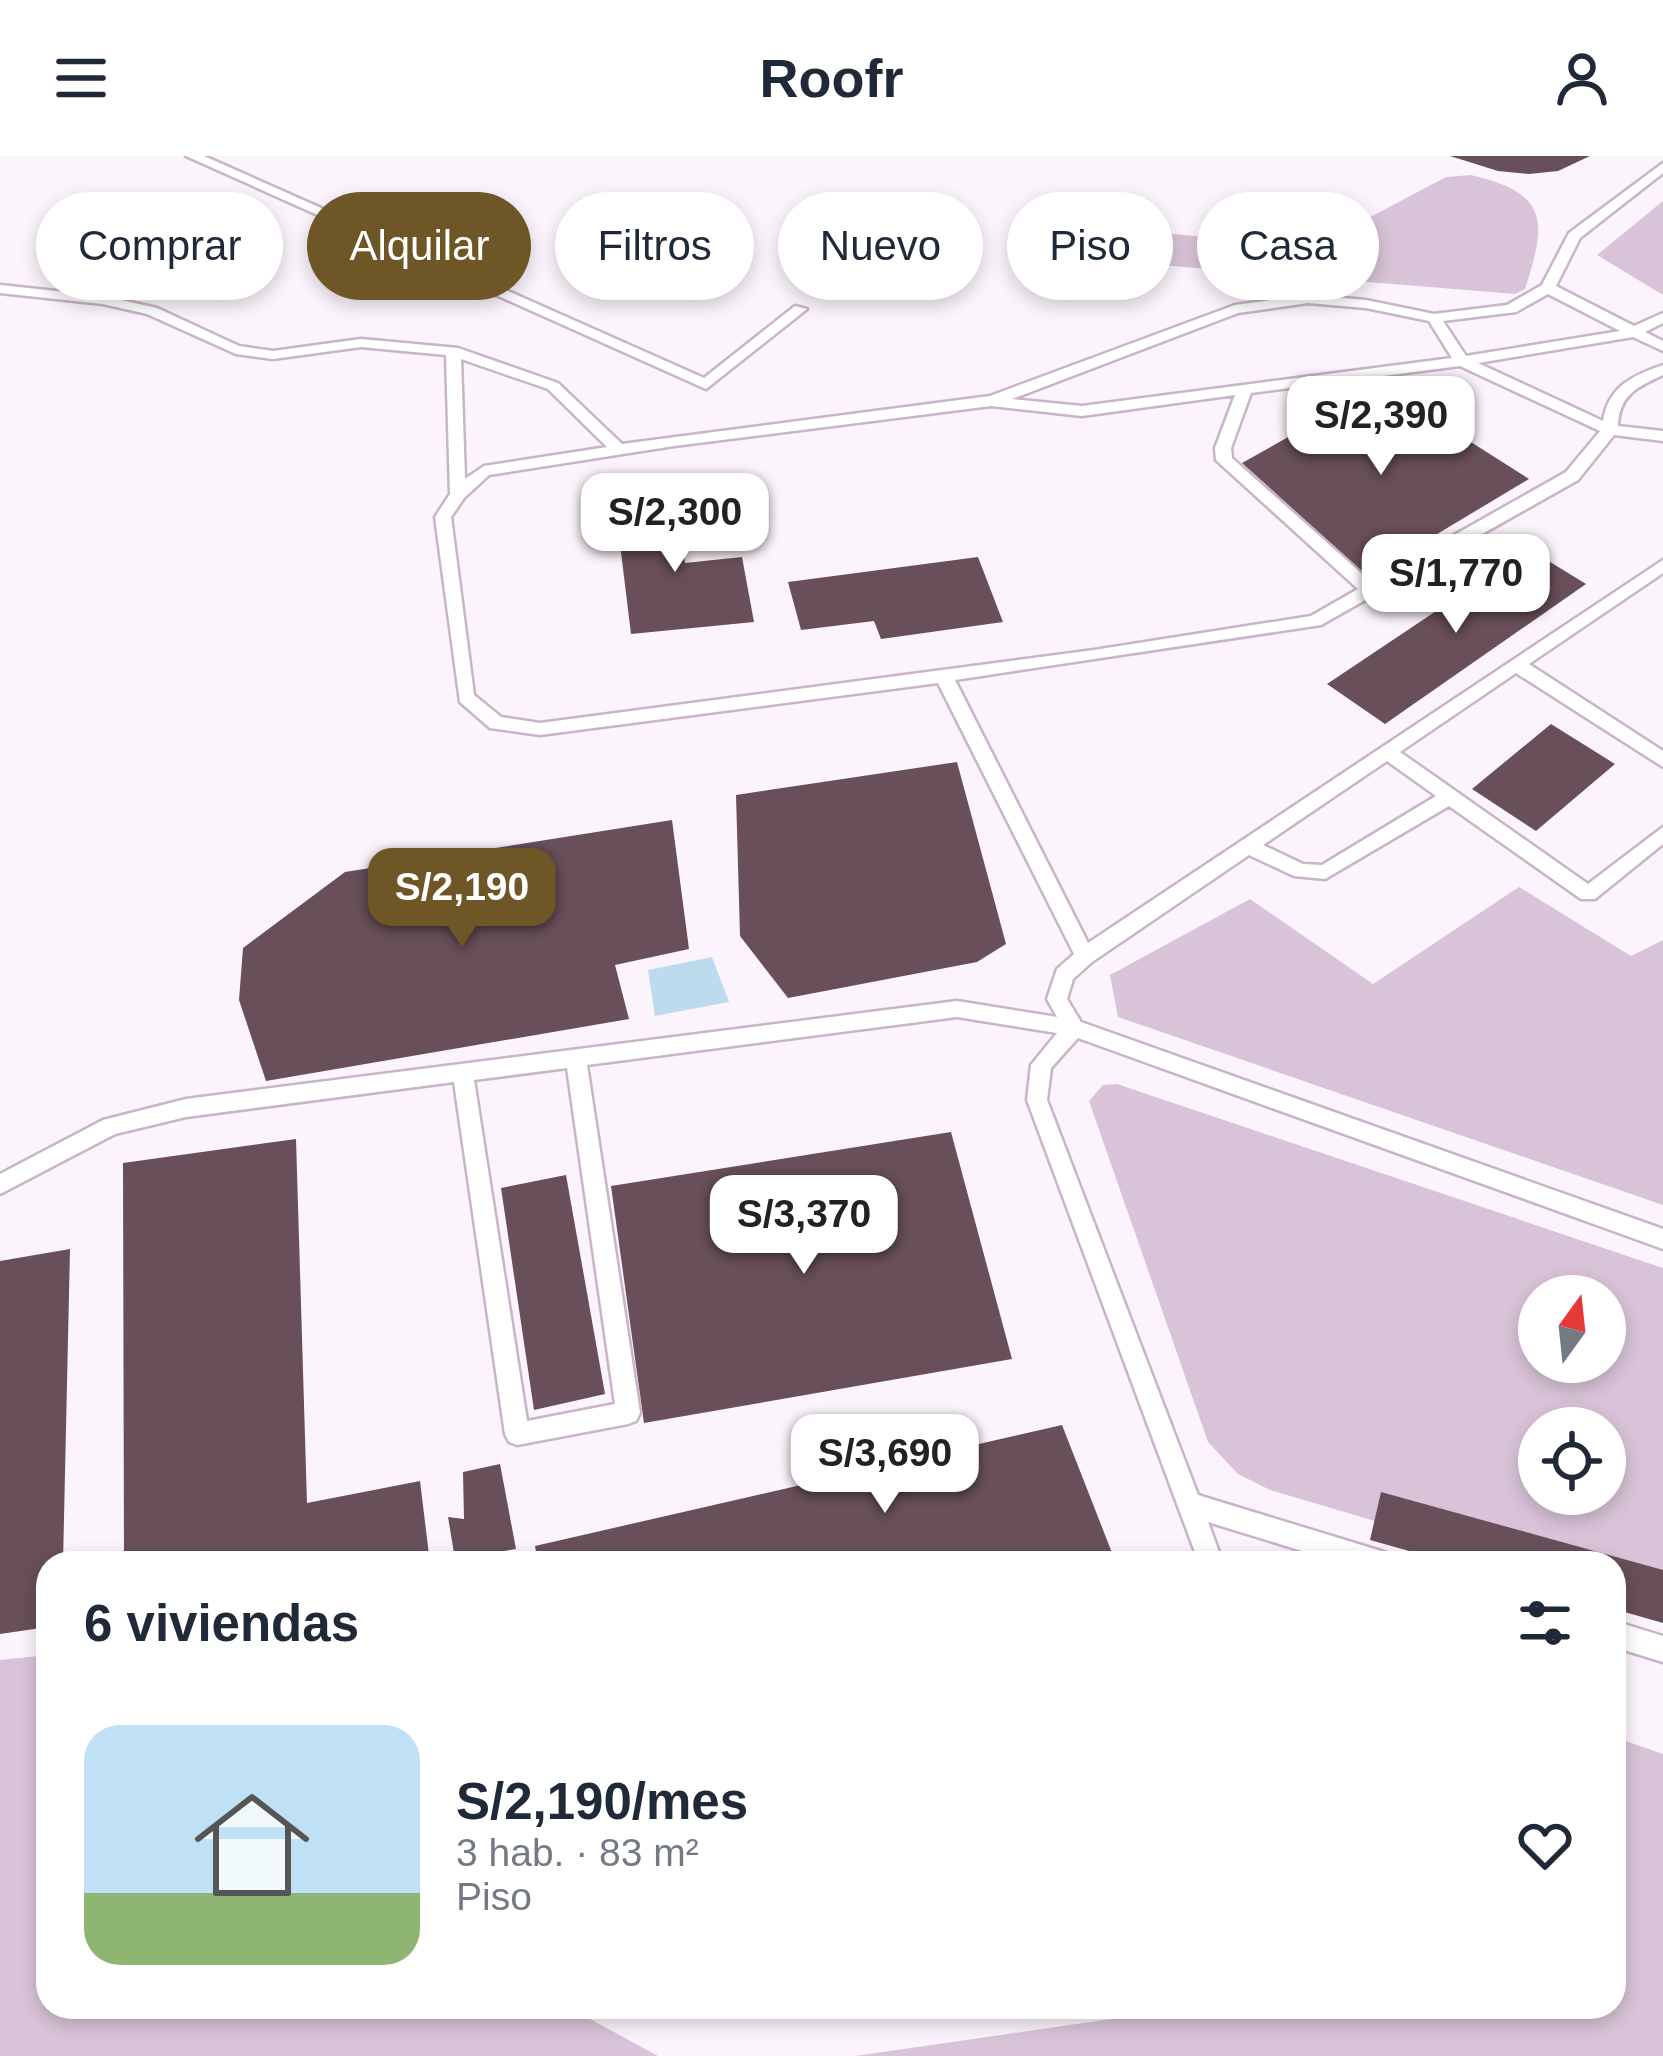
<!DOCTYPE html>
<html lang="es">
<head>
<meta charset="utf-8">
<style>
  :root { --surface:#fff; --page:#f2f2f3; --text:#1f2937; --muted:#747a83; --line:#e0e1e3; --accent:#6f5627 }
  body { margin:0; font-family:Arial,sans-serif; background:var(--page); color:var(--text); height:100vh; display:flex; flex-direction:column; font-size:45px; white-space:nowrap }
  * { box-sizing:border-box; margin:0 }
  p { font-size:39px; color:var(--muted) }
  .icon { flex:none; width:66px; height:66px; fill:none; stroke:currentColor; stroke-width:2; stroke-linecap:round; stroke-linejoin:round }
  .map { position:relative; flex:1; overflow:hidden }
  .details { position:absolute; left:36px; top:1395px; width:1590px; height:468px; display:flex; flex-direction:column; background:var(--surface); border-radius:36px; box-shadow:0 6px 18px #0003 }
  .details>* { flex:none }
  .hud { position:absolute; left:36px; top:36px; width:1593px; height:108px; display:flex; gap:24px }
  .needle { width:78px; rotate:15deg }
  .controls { position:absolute; left:1518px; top:1119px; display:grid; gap:24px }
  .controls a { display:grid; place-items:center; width:108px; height:108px; border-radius:50%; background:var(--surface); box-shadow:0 6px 18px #0003; font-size:60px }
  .price { position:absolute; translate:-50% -102px; padding:0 27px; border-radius:24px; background:#fff; color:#222; font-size:39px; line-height:78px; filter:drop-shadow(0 3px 6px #0008) }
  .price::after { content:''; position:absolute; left:50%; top:72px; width:36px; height:27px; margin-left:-18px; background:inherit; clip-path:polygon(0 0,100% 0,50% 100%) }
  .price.active { background:var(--accent); color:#fff }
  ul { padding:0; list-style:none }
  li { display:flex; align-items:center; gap:36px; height:300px; padding:0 48px }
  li+li { border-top:3px solid var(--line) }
  li span { display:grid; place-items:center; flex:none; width:336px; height:240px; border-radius:36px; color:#555 }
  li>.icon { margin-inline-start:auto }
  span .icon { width:144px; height:144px; fill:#fffc; stroke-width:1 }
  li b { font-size:51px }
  h2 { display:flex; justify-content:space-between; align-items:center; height:144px; padding:0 48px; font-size:51px }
  .pill { padding:0 42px; border-radius:54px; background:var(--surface); box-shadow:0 6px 18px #0003; font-size:42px; line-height:108px }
  .pill.active { background:var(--accent); color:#fff }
  header { display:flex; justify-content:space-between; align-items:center; height:156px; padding:0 48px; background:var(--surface); font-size:54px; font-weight:700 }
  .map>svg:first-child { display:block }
</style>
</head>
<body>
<header><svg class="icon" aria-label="menu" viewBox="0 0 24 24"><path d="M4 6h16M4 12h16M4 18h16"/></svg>Roofr<svg class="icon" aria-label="person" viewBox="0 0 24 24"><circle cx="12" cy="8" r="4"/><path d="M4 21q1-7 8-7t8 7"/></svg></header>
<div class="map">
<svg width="1663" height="1900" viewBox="0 0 1663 1900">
  <rect width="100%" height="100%" fill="#fcf4fc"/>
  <g fill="#d9c3d8" fill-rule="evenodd">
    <path d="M1471,19C1549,37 1547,65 1525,133L1515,138L1148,108L1120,101L1113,91L1131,81L1163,77L1270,87L1289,78L1359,67L1446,21Z"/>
    <polygon points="1663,45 1663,139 1597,99"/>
    <polygon points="1519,731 1631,800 1663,784 1663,1049 1118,861 1110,819 1250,743 1373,828"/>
    <path d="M1117,928L1663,1112V1450L1614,1407H1517L1270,1334L1238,1318L1208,1286L1089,945L1103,929ZM1539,1140H1605V1206H1539ZM1539,1272H1605V1338H1539Z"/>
    <polygon points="48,1499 48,1851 568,1851 658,1900 0,1900 0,1504"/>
    <polygon points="1614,1581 1663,1598 1663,1900 855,1900 1195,1851 1614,1851"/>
  </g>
  <polygon fill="#bcdcee" points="712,801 729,846 655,860 648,814"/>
  <g fill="#684f59">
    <polygon points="1450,0 1590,0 1558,15 1529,18 1498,15"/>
    <polygon points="1381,229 1529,323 1367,420 1242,307"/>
    <polygon points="675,341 685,407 742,401 754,466 631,478 615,347"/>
    <polygon points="1529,393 1586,428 1385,568 1327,528"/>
    <polygon points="978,401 1003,466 881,483 874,465 801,474 788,426"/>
    <polygon points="1551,568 1615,608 1536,675 1472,633"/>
    <polygon points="957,606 1006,788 977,806 788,842 740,780 736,639"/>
    <polygon points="672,664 689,793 615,809 629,863 266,925 239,844 243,792 345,716"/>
    <polygon points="951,976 1012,1203 644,1267 611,1030"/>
    <polygon points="296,983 307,1347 420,1325 430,1407 124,1407 123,1007"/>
    <polygon points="566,1019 605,1238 534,1254 501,1032"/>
    <polygon points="70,1093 63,1407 48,1407 48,1471 0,1478 0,1105"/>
    <polygon points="1062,1269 1116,1407 538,1407 535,1390"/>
    <polygon points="500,1308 516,1393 455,1403 448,1361 464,1363 463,1316"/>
    <polygon points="1381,1336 1663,1414 1663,1467 1614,1453 1614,1407 1452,1407 1370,1384"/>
  </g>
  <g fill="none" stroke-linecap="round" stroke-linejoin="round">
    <defs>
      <g id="lane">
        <polygon points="186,0 204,0 704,222 795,150 807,153 706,233"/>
        <path d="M1663,7V17L1580,82L1556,130L1634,170L1663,157V167L1645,176L1663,185V195L1633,181L1478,207L1603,265C1608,231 1633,219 1663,209V219C1637,231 1619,239 1618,270L1663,275V285L1614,279L1578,324L1321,469L955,524L1088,787L1663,404V417L1529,508L1663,595V611L1516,517L1400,596L1588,728L1663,671V688L1595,743H1581L1449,650L1325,723L1294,720L1249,699L1092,806L1073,823L1067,843L1081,866L1663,1073V1093L1078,882L1051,912L1047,944L1198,1339L1381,1395L1390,1398L1393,1407H1341L1208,1366L1223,1407H1199L1027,944L1031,909L1057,877L957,861L587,909L640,1257L636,1265L628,1268L517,1289L509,1286L505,1278L454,926L186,961L115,978L0,1038V1018L103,964L186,943L957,845L1057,861L1047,843L1057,813L1074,798L938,527L540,579L490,572L460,546L435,361L450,338L446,199L361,191L273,203L236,198L147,158L103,148L0,137V129L103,140L157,152L239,190L273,195L361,183L458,192L558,227L622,288L990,240L1235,149L1308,139L1366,144L1434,158L1507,149L1542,129L1569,77ZM1548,138L1620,175L1466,200L1443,165L1516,156ZM1308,147L1366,152L1429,165L1452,202L1082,250L1012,243L1238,157ZM461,203L548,233L607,291L484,310L465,323ZM1460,210L1600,275L1566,316L1371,426L1232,302L1231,292L1251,237ZM1235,239L1215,292L1216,304L1358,433L1311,460L1094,494L540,567L501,561L474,539L451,361L464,342L489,319L674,290L991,250L1082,260ZM1387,605L1436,640L1322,709L1303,708L1263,689ZM567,912L615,1248L527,1265L474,924Z"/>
        <polygon points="1614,1465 1663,1480 1663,1506 1614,1491"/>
      </g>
    </defs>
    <use href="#lane" stroke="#c9b4c8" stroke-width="5"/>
    <use href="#lane" fill="#fff" fill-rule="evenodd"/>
  </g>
</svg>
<div class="controls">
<a><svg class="needle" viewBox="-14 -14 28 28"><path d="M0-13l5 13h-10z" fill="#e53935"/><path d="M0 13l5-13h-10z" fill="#747a83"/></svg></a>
<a><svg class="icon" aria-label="locate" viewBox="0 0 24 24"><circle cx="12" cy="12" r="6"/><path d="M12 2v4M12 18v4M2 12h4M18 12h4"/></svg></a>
</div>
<b class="price" style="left:1381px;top:322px">S/2,390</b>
<b class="price" style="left:675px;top:419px">S/2,300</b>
<b class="price" style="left:1456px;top:480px">S/1,770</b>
<b class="price active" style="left:462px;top:794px">S/2,190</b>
<b class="price" style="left:804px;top:1121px">S/3,370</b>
<b class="price" style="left:885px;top:1360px">S/3,690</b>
<div class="hud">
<a class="pill">Comprar</a>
<a class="pill active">Alquilar</a>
<a class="pill">Filtros</a>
<a class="pill">Nuevo</a>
<a class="pill">Piso</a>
<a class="pill">Casa</a>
</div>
<section class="details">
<h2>6 viviendas<svg class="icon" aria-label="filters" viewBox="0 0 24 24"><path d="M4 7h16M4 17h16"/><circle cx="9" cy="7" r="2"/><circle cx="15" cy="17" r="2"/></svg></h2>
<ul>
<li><span style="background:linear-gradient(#bfe0f5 70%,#8fb573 0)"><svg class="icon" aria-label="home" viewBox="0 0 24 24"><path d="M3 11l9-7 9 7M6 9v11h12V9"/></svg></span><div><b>S/2,190/mes</b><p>3 hab. · 83 m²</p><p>Piso</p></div><svg class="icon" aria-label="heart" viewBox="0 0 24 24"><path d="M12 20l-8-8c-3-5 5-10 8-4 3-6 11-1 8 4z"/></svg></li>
</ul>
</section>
</div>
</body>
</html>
